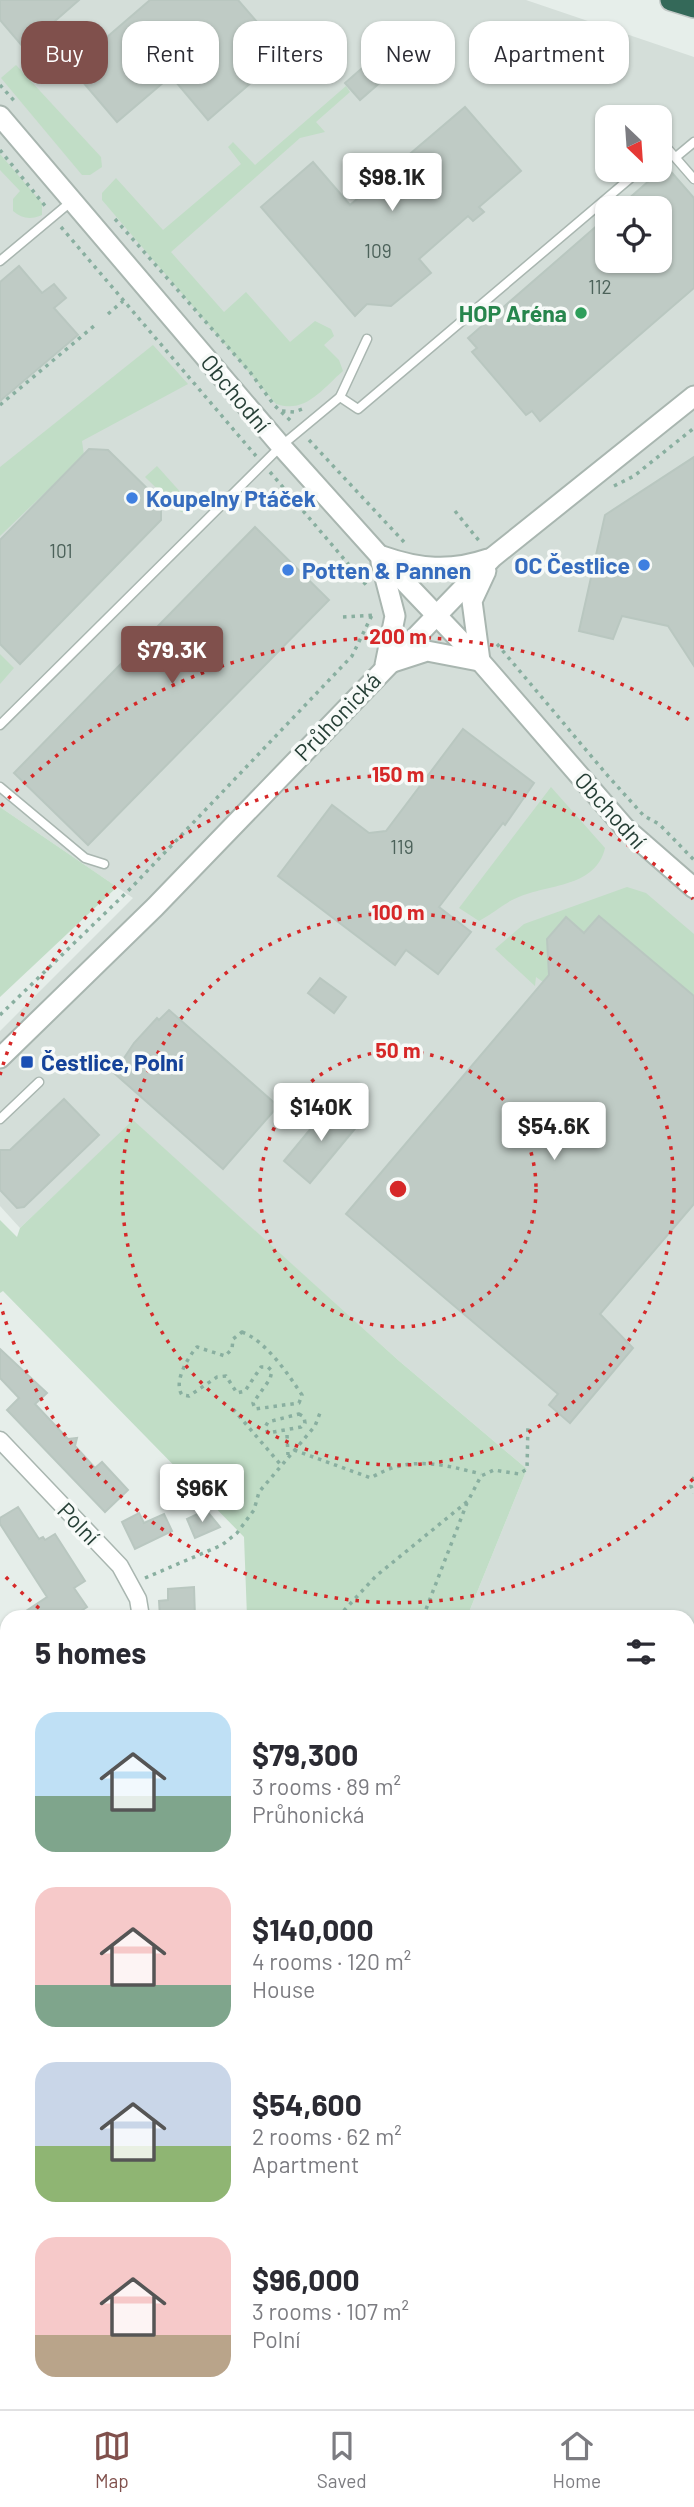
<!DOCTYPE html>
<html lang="en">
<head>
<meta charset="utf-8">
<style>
  :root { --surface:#fff; --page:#f7f7f7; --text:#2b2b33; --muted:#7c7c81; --line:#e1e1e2; --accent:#80504c }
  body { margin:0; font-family:Barlow,sans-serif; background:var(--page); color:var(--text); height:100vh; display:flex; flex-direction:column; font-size:26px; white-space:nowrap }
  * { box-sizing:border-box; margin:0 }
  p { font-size:23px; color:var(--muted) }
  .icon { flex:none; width:38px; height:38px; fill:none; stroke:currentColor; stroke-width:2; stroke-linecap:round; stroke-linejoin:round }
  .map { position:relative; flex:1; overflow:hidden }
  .details { position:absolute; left:0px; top:1610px; width:695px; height:800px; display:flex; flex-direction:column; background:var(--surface); border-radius:21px 21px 0 0; box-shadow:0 2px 5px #0004 }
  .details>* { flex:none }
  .hud { position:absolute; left:21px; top:21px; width:653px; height:63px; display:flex; gap:14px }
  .needle { width:46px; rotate:155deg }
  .controls { position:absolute; left:595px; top:105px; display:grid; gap:14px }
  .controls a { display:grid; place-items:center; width:77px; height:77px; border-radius:14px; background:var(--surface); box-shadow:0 2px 5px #0004; font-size:35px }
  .price { position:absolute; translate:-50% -60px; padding:0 16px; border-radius:7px; background:#fff; color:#222; font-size:23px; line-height:46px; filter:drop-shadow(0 2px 4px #0008) }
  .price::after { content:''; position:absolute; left:50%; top:42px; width:21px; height:16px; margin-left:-10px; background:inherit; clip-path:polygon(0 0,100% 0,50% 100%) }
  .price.active { background:var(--accent); color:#fff }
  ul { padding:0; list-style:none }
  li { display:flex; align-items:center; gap:21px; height:175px; padding:0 35px }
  li span { display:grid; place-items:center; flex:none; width:196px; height:140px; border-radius:21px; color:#555 }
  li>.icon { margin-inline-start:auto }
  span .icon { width:84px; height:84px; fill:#fffc; stroke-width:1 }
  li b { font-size:30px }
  h2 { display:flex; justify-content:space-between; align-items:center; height:84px; padding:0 35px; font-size:30px }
  .pill { padding:0 24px; border-radius:21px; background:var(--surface); box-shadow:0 2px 5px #0004; font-size:24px; line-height:63px }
  .pill.active { background:var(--accent); color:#fff }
  .tabs { display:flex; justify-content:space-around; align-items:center; height:98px; border-top:2px solid var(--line); background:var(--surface); font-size:19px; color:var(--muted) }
  .tabs a { display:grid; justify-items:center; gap:4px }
  .tabs .active { color:var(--accent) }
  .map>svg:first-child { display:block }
</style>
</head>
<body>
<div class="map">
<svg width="694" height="2409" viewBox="0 0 694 2409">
  <rect width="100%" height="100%" fill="#e6eeea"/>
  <path fill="#d4ded9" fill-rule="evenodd" d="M0,0H526L694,57V2033L688,2030V1617H467L527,1469L398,1360L133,1121L20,1228L0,1206V1031L133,898L0,807ZM607,117H660V170H607ZM607,208H660V261H607Z"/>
  <g fill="#c1ddc6">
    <polygon points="16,65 101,157 102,167 90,175 82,175 1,78"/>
    <path d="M346,86L350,92L316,122L325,132L300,138L171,252L224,312L246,292L290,342L315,321L331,329L334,336L324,345L339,360L343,371C322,389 306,414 276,404L102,200V193L116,178L163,230L241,164L228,147L233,142L255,165Z"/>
    <path d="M0,154L42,203V215C31,220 22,219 13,211V199L20,191L0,170Z"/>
    <polygon points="153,345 188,384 82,441 84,455 0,536 0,467"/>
    <polygon points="157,466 192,505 191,513 181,512 145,477"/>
    <polygon points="0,654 14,668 0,684"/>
    <path d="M551,787L605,848C596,886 553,884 521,896C505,902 494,913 479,921L459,908Z"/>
    <polygon points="0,807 117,887 0,997"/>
    <polygon points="627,887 646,893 694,934 694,996 599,916 584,933 565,917 547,939 548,964 554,969 543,982 536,977 535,986 495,949 524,924"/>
    <polygon points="133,1120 398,1360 527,1469 467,1617 247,1617 244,1537 3,1291 0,1293 0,1220 17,1237 20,1228"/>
  </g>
  <g fill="#bfcbc5" stroke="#b9c7c0" stroke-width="2">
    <polygon points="0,0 79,0 24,48 0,20"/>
    <polygon points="150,0 238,0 271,38 283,27 302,49 289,61 283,55 208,120 171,76 117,122 71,68"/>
    <polygon points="399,36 414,53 360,100 345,83"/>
    <polygon points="465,107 521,171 479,207 484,212 473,221 468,216 419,259 431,273 391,306 367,304 355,316 261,207 313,162 350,205"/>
    <polygon points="666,166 694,198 694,288 540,421 532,411 526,415 472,352 477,348 468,338 607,217 607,261 660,261 660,208 618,208"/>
    <polygon points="19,266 42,293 54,284 66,298 54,308 78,335 0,401 0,282"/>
    <polygon points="89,449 108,450 161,502 161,520 20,664 0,644 0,540"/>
    <polygon points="694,457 694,666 668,626 622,616 613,639 579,631 605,515"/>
    <polygon points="255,527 329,600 88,845 14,773"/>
    <polygon points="463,729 534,783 505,825 503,823 439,907 471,932 438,974 406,950 395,965 278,876 332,805 369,833 386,831"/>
    <polygon points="599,916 694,996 694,1204 600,1314 633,1348 570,1423 549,1405 558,1394 346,1214 549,975 547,939 566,917 584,933"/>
    <polygon points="320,978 346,997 334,1013 308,993"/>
    <polygon points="169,1010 278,1106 223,1169 114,1073 134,1043 157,1018 159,1020"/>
    <polygon points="64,1099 99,1135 24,1207 17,1208 0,1190 0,1150 10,1150"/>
    <polygon points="332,1103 358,1125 310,1183 284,1161"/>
    <polygon points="0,1349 47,1393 35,1404 68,1439 77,1438 75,1446 95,1468 102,1462 128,1490 105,1512 7,1410 19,1398 0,1378"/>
    <polygon points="18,1507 39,1539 43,1537 45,1540 55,1534 85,1581 74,1588 87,1607 72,1617 17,1617 47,1597 0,1524 0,1518"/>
    <polygon points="206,1510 220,1527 195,1538 187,1519"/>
    <polygon points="139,1513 144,1523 164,1514 172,1531 135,1549 122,1522"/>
    <polygon points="194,1587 195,1617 160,1617 159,1601 168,1600 168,1589"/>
  </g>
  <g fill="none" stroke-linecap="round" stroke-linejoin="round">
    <defs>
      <g id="service">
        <polyline points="660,153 667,148 694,179"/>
        <polyline points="676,157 694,142"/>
        <polyline points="0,261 73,200"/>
        <polyline points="340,397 358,409 640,170"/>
        <polyline points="0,725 281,446 340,397 367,339"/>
        <polyline points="0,787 85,858 104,864"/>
        <polyline points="0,1119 39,1082"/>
      </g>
      <g id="minor">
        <polyline points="0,1440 120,1566 138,1599 141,1617"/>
        <polyline points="0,1878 7,1878"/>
        <polyline points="0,1983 7,1978"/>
        <polyline points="688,2264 694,2266"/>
        <polyline points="611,2403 614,2409"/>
        <polyline points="15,2409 28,2403"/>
      </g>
      <g id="tertiary">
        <polyline points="0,116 281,446 379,555 480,661 625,828 694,888"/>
        <path d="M382,556C419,569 450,572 488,559"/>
        <polyline points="381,562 395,616 385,665"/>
        <polyline points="480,661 472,601 486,571"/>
        <polyline points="393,662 427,651 479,661"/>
        <polyline points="0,1058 155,907 493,557 694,396"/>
        <polyline points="0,1920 7,1926"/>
        <polyline points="274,2403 277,2409"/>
      </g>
      <polyline id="motorway" points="671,0 694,7"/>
    </defs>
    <use href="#service" stroke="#a9b6b0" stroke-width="11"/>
    <use href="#minor" stroke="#a9b6b0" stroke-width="19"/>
    <use href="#tertiary" stroke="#a9b6b0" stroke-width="23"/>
    <use href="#motorway" stroke="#c2c9c7" stroke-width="24"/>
    <g stroke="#89afa0" stroke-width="3.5" stroke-dasharray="3.5 5" stroke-linecap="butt">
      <polyline points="0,85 17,104"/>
      <polyline points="0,150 46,207"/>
      <polyline points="115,219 250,372 274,405 292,422"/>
      <polyline points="61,227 256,456"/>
      <polyline points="108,314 123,301"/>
      <polyline points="0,405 94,326"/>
      <polyline points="282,411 294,412 305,408"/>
      <polyline points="309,440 404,542"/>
      <polyline points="270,472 367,586"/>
      <polyline points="614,486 634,476 694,428"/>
      <polyline points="455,511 480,542"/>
      <polyline points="343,617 375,615"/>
      <polyline points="497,644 608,776 644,816 659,824 694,860"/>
      <polyline points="0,1015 131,888 352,656 373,613"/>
      <path d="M242,1332C266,1341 288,1374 302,1395L299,1403L255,1409L253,1403L270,1379L272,1371L268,1367H261L245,1391L237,1393L226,1376L217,1377L189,1396L182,1395C173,1382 188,1357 197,1347L225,1356L232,1349L233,1339Z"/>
      <polyline points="233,1409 281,1465"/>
      <polygon points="299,1414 304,1417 305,1423 301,1427 268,1433 265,1427 268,1422"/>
      <polyline points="287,1435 288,1455"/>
      <path d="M294,1450L371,1478C408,1455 442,1464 481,1474"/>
      <polyline points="694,1477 691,1486 694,1493"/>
      <polyline points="145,1578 222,1545 237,1533 254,1510 259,1492 315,1426 320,1413"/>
      <polyline points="338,1617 376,1576 468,1501 481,1476 494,1470 519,1474 527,1469 528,1424"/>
      <polyline points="423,1617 467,1503"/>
      <polyline points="0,1674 7,1676"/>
      <polyline points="688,2074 694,2077"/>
    </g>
    <use href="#service" stroke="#fff" stroke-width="8"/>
    <use href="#minor" stroke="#fff" stroke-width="16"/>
    <use href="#tertiary" stroke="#fff" stroke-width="19"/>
    <use href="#motorway" stroke="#346959" stroke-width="21"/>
  </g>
  <g fill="none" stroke="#d62828" stroke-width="3.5" stroke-dasharray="3.5 7">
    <circle cx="398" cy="1189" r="138"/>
    <circle cx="398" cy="1189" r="276"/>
    <path d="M693 1479A414 414 0 0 1 0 1303M0 1075A414 414 0 0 1 693 899"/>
    <path d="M47 1615A552 552 0 0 1 1 1572M1 806A552 552 0 0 1 691 721"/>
  </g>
  <circle fill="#2e9e5b" stroke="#f7faf8" stroke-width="2.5" cx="581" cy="313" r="7"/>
  <g fill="#3f7fe0" stroke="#f7faf8" stroke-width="2.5">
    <circle cx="132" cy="498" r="7"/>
    <circle cx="644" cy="565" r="7"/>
    <circle cx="288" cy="570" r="7"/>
  </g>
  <rect fill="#1a4fb4" stroke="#f7faf8" stroke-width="2.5" x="20" y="1055" width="14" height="14" rx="3.5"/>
  <g text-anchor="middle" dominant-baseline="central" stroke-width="7" stroke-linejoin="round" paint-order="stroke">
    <g font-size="19" fill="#4c625a">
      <text x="378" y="250">109</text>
      <text x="600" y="286">112</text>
      <text x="61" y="550">101</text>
      <text x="402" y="846">119</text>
    </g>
    <g font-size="23" font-weight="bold" fill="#27864d" stroke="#f7faf8" text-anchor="end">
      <text x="567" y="313">HOP Aréna</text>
    </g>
    <g font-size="23" fill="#263f36" stroke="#f7faf8">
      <text transform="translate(236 393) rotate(50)">Obchodní</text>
      <text transform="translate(337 716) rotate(-46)">Průhonická</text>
      <text transform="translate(611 810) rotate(48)">Obchodní</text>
      <text transform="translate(79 1523) rotate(46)">Polní</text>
    </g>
    <g font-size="23" font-weight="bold" fill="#366cbe" stroke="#f7faf8" text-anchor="start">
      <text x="146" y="498">Koupelny Ptáček</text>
      <text x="630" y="565" text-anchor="end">OC Čestlice</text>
      <text x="302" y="570">Potten &amp; Pannen</text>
    </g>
    <g font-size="23" font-weight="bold" fill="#164399" stroke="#f7faf8" text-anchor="start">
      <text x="41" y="1062">Čestlice, Polní</text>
    </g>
  </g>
  <circle cx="398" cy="1189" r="10" fill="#d62828" stroke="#f7faf8" stroke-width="3.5"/>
  <g font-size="21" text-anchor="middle" font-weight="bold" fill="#d62828" stroke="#f7faf8" stroke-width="7" stroke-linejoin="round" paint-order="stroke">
    <text x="398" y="644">200 m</text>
    <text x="398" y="782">150 m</text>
    <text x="398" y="920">100 m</text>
    <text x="398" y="1058">50 m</text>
  </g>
</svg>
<div class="controls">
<a><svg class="needle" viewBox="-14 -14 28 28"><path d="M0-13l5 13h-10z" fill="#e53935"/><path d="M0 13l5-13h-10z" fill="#7c7c81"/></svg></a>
<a><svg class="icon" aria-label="locate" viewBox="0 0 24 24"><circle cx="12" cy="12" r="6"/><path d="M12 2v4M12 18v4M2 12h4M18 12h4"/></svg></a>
</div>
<b class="price" style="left:392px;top:213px">$98.1K</b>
<b class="price active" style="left:172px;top:686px">$79.3K</b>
<b class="price" style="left:321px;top:1143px">$140K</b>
<b class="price" style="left:554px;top:1162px">$54.6K</b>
<b class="price" style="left:202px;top:1524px">$96K</b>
<div class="hud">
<a class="pill active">Buy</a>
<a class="pill">Rent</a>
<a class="pill">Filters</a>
<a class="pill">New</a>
<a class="pill">Apartment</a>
</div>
<section class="details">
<h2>5 homes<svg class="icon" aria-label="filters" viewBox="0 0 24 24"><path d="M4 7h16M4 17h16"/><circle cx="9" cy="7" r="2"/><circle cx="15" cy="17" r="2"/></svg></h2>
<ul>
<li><span style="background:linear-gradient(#bfe0f5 60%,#7fa58c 0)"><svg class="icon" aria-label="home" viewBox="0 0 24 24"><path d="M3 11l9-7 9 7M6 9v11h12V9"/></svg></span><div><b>$79,300</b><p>3 rooms · 89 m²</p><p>Průhonická</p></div></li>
<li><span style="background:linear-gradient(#f6c9c9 70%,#7fa58c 0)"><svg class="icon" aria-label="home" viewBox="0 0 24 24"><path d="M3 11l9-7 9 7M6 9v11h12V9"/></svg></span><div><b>$140,000</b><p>4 rooms · 120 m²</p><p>House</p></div></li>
<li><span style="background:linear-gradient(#c9d6e8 60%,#8fb573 0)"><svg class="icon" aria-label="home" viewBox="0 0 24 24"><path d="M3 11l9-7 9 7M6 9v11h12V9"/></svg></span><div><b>$54,600</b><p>2 rooms · 62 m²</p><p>Apartment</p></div></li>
<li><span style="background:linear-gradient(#f6c9c9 70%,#b9a48a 0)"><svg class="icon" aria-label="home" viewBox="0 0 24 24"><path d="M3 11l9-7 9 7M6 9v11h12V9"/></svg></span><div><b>$96,000</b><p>3 rooms · 107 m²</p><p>Polní</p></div></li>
</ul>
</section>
</div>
<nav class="tabs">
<a class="active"><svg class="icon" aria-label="map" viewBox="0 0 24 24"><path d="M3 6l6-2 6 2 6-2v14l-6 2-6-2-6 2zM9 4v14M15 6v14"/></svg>Map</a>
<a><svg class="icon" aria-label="saved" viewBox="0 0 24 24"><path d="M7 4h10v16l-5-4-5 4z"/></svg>Saved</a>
<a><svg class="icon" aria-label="home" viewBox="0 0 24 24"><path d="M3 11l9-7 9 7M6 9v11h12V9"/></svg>Home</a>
</nav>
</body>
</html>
